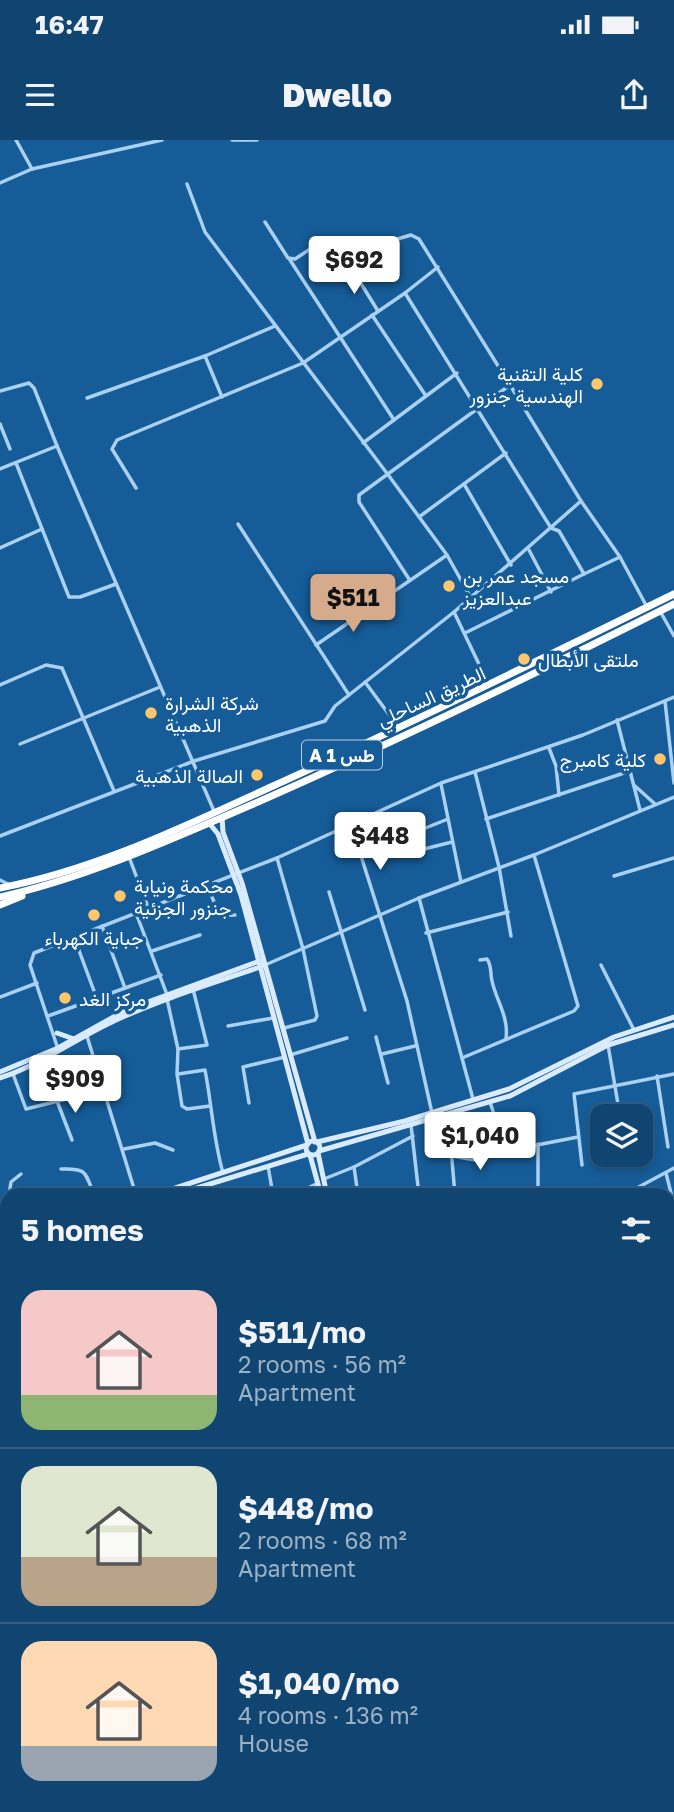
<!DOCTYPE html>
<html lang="en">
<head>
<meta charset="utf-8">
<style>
  :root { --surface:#104572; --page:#1e4f7a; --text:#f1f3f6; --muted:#9cb1c4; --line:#305d84; --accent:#d6ab8b }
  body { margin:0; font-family:"Golos Text",Vazirmatn,sans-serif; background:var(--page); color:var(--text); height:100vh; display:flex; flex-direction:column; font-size:26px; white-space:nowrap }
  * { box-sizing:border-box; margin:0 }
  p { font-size:23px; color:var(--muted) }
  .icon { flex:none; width:38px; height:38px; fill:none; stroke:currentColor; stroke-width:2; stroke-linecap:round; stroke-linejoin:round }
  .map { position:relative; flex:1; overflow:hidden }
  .drawer { position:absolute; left:0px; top:1048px; width:676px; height:625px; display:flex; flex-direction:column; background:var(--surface); border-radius:21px 21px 0 0; box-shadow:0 4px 10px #0003,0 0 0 2px var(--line) }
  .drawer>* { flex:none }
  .buttons { position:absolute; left:590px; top:964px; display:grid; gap:14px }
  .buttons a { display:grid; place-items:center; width:63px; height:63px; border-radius:14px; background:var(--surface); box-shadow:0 4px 10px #0003,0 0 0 2px var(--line); font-size:35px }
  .price { position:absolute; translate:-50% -60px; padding:0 16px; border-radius:7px; background:#fff; color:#222; font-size:23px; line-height:46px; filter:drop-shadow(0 2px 4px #0008) }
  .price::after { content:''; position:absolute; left:50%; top:42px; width:21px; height:16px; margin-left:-10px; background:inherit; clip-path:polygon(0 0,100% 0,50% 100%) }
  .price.selected { background:var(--accent); color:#111 }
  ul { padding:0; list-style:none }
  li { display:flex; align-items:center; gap:21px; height:175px; padding:0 21px }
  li+li { border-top:2px solid var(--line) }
  li span { display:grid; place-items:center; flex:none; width:196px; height:140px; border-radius:21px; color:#555 }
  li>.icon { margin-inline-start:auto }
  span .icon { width:84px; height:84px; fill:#fffc; stroke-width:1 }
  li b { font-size:30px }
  h2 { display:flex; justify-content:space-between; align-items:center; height:84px; padding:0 21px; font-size:30px }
  .status { display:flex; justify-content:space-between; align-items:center; height:49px; padding:0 35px; background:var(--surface); direction:ltr }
  .status svg { height:19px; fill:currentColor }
  header { display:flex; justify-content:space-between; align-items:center; height:91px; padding:0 21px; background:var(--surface); font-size:32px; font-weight:800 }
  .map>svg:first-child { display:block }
</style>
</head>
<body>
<div class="status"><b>16:47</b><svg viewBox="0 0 49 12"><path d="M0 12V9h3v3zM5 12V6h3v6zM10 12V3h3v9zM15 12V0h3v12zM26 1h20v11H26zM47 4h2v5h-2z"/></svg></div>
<header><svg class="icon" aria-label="menu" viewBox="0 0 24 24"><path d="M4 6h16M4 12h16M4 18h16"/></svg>Dwello<svg class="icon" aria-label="share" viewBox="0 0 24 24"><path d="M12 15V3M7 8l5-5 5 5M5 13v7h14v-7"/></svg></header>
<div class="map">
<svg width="674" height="1672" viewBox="0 0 674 1672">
  <rect width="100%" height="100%" fill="#165c98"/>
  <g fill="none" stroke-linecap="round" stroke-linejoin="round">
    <g stroke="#aad1f2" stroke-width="3.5">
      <polyline points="16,0 32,29"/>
      <polyline points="232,0 245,0"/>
      <polyline points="245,0 257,0"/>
      <polyline points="0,43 32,29 162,0"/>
      <polyline points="187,44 205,92 389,336 447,415 471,458"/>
      <polyline points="265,82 288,118 295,119 327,98 352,129 387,102 411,95 419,99 510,245"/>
      <polyline points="290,120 394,280"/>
      <polyline points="352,129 378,171"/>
      <polyline points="405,153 438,127"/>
      <polyline points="372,175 426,256"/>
      <polyline points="205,216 275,186"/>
      <polyline points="0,251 29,243 34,248 57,306"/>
      <polyline points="87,258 205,216 222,257"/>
      <polyline points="0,284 10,309"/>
      <polyline points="363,303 457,233"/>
      <polyline points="16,323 69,457 80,457 116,444"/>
      <polyline points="0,329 57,306 214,671"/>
      <polyline points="464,344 511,425"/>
      <polyline points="136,348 112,309 117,300 303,223 405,153 551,388 559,391 584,434 620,417"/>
      <polyline points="419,377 506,313"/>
      <polyline points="238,384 349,555"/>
      <polyline points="0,408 42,389"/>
      <polyline points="529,410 551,452"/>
      <polyline points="409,439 359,362 359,355 510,245 581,361 620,417 647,467"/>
      <polyline points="660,471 674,496"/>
      <polyline points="465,493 584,434"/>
      <polyline points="316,505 447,415"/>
      <polyline points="365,542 399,588"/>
      <polyline points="488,543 454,472 581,361"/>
      <polyline points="0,545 46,525 62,528 114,651"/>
      <polyline points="665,561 674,643"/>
      <polyline points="617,580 640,670"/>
      <polyline points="20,604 160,547"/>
      <polyline points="549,608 556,626 559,655"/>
      <polyline points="475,632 499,727 511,796"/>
      <polyline points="441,644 461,742"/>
      <polyline points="635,646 655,664"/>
      <polyline points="486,679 630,631"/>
      <polyline points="413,693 448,679"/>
      <polyline points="0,696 194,621 325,581 335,566 454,472"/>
      <polyline points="355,697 407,861 432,973"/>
      <polyline points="412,712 452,702"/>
      <polyline points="129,717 148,767"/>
      <polyline points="277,718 303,809 317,876 315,880 284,888"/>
      <polyline points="614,736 674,718"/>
      <polyline points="0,740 10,745"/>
      <polyline points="207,745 220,776 235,775"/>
      <polyline points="329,752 365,870"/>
      <polyline points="419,758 473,959"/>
      <polyline points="136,773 166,852"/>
      <polyline points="102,786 125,848"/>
      <polyline points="426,793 508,772"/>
      <polyline points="74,797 97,859"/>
      <polyline points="152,811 200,795"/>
      <path d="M480,820L487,819C492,826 490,833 492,841C496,860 509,877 506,898"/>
      <polyline points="265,825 419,758 534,715 674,657"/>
      <polyline points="601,825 634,890"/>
      <polyline points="0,857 37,843"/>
      <polyline points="167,859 178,909 177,934 182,966 187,969 210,966"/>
      <polyline points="48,876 161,835"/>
      <polyline points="228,886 273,878"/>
      <polyline points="86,893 136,1055"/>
      <polyline points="376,897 388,943"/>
      <polyline points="608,905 620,976"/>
      <polyline points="58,909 30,825 34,813 277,718 441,643 583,595 674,557"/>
      <polyline points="178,909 207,905 193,849"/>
      <polyline points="382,914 415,906"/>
      <polyline points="290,915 347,898"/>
      <polyline points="462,918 574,871 578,866 534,715"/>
      <polyline points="13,934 26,969 66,959 102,944"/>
      <path d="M178,934L205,930C212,966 213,998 223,1033"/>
      <polyline points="657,936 668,1007"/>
      <polyline points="57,961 72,1000"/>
      <polyline points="490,962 506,1011 578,997"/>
      <polyline points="249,963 243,927 285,917"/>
      <polyline points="448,974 455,1055"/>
      <polyline points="411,985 419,1055"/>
      <polyline points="538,1004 538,1055"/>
      <polyline points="124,1009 155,1003 173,1010"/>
      <polyline points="452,1016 475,1020 503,1010"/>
      <polyline points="582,1025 574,954 674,934"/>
      <polyline points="268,1026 273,1055"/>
      <polyline points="354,1027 358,1055"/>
      <path d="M61,1029C87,1028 85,1032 94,1055"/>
      <polyline points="666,1033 674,1065"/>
      <polyline points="324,1039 354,1027 413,996"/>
      <polyline points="9,1055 11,1042 21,1034"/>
      <polyline points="294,1055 318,1043"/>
      <polyline points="607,1055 635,1049 674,1028"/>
      <polyline points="668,1096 674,1095"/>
      <polyline points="0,1186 7,1184"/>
      <polyline points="668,1203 674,1203"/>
      <polyline points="0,1235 7,1260"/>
      <polyline points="0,1292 7,1290"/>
      <polyline points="668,1328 674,1327"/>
      <polyline points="0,1409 7,1409"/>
      <polyline points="668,1429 674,1426"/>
      <polyline points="0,1436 7,1437"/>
      <polyline points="668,1453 674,1469"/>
      <polyline points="0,1497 7,1496"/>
      <polyline points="668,1526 674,1525"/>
      <polyline points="668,1622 674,1637"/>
      <polyline points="0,1660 4,1672"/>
      <polyline points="0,1660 7,1658"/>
      <polyline points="35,1666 36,1672"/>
      <polyline points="121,1666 122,1672"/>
      <polyline points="197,1666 210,1669 225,1666"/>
      <polyline points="311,1666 311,1672"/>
      <polyline points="609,1666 613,1672"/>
      <polyline points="154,1672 169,1666"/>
      <polyline points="178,1672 187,1666"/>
      <polyline points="400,1672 411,1666"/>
      <polyline points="562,1672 584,1666"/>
    </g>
    <g stroke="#d9ebfc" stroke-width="5">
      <polyline points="222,677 223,692 242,743 315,1002"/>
      <polyline points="209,683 218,694 241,755 308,1004"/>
      <polyline points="57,893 74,899"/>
      <polyline points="0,932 58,908 126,870 260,821"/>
      <path d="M0,938C42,924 77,898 116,880C164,858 214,843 263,826"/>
      <circle cx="313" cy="1008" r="7"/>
      <polyline points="317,1002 405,981 509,949 614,897 674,877"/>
      <polyline points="319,1011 510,956 608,905 674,885"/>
      <polyline points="318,1013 327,1055"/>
      <polyline points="310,1015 321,1055"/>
      <polyline points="154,1055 307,1005"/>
      <polyline points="174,1055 308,1014"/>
      <polyline points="0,1107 7,1105"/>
      <polyline points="0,1114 7,1112"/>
      <polyline points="668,1255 674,1253"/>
      <polyline points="0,1344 7,1342"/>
      <polyline points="450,1666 452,1672"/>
      <polyline points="457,1666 459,1672"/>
    </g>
    <g stroke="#fff" stroke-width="7">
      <path d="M0,748C95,730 185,686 273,646C408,585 541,519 674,454"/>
      <path d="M0,757C89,737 174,698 258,662C399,600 537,533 674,464"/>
      <polyline points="0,765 22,756"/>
    </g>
  </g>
  <g fill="#ffc66b" stroke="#165c98" stroke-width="2.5">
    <circle cx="597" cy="244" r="7"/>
    <circle cx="449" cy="446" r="7"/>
    <circle cx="524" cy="519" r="7"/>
    <circle cx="151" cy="573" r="7"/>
    <circle cx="660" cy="619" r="7"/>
    <circle cx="257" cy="635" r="7"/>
    <circle cx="120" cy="756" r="7"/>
    <circle cx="94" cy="775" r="7"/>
    <circle cx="65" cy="858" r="7"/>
  </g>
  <g text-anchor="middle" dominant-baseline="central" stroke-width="7" stroke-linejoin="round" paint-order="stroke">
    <rect fill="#165c98" stroke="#b9cee0" stroke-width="2" x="302" y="600.5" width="80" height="29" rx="5"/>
    <g font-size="18" font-weight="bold" fill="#fff">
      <text x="342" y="615">A 1 طس</text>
    </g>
    <g font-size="19" fill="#fff" stroke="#165c98" text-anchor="start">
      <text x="583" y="233" text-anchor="end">كلية التقنية<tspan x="583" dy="22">الهندسية جنزور</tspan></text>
      <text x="463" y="435">مسجد عمر بن<tspan x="463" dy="22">عبدالعزيز</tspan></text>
      <text x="538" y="519">ملتقى الأبطال</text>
      <text x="165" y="562">شركة الشرارة<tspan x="165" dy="22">الذهبية</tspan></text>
      <text x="646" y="619" text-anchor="end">كلية كامبرج</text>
      <text x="243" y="635" text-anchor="end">الصالة الذهبية</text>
      <text x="134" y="745">محكمة ونيابة<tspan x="134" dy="22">جنزور الجزئية</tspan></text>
      <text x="94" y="797" text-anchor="middle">جباية الكهرباء</text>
      <text x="79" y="858">مركز الغد</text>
    </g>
    <g font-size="19" fill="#fff" stroke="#165c98">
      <text transform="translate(431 556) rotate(-25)">الطريق الساحلي</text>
    </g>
  </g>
</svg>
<div class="buttons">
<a><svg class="icon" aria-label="layers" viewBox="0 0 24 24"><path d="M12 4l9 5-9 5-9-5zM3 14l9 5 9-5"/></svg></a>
</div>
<b class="price" style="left:354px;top:156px">$692</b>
<b class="price selected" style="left:353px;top:494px">$511</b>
<b class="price" style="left:380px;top:732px">$448</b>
<b class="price" style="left:75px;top:975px">$909</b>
<b class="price" style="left:480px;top:1032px">$1,040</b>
<section class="drawer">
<h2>5 homes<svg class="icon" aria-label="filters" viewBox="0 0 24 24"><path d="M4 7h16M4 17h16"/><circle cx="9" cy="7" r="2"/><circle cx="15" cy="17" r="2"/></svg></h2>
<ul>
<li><span style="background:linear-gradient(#f6c9c9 75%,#8fb573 0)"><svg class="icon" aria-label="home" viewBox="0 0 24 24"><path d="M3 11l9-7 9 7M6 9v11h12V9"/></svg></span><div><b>$511/mo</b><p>2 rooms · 56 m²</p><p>Apartment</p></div></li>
<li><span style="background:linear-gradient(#dfe7d0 65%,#b9a48a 0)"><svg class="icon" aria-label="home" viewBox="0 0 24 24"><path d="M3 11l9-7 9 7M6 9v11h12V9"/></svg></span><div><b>$448/mo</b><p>2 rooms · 68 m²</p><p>Apartment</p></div></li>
<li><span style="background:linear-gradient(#ffd9b3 75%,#9aa5b1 0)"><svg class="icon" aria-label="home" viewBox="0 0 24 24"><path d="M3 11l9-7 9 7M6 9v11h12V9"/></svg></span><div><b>$1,040/mo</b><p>4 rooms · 136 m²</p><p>House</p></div></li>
</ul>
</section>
</div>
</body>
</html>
